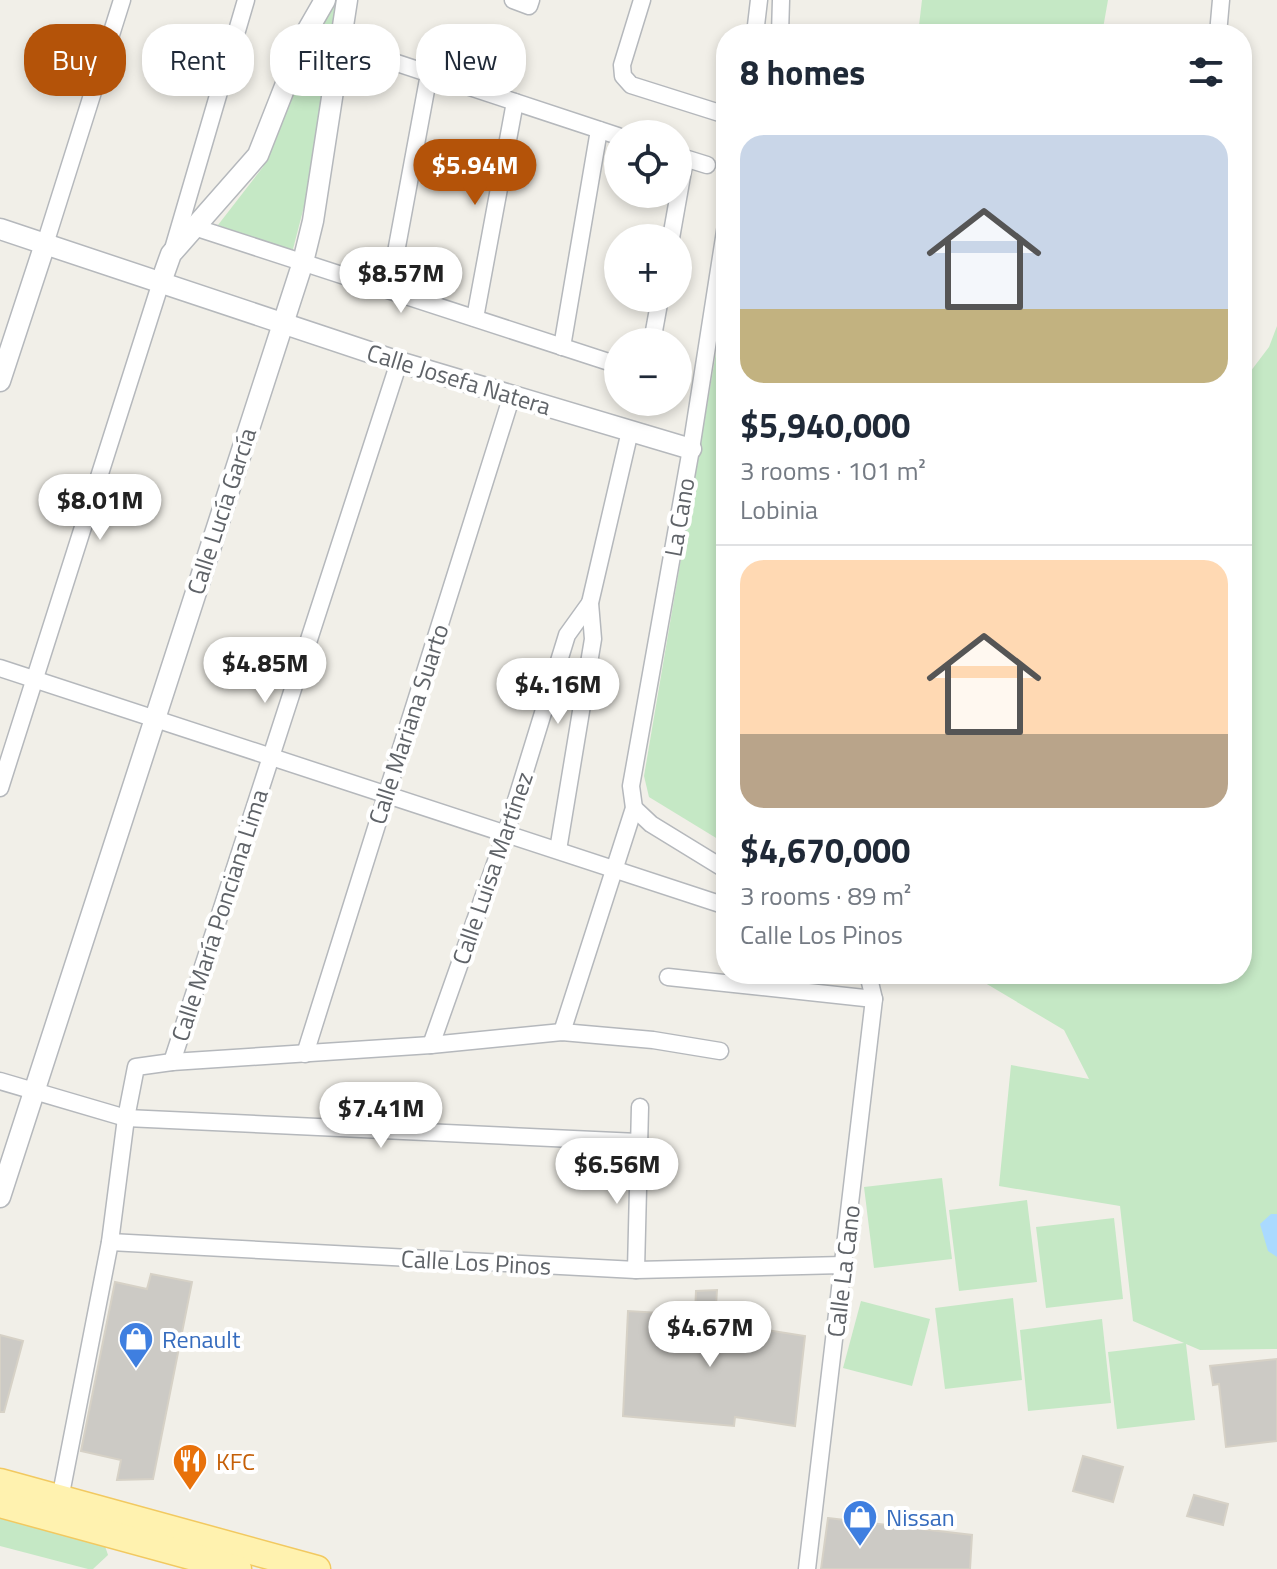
<!DOCTYPE html>
<html lang="en">
<head>
<meta charset="utf-8">
<style>
  :root { --surface:#fff; --page:#f2f2f3; --text:#1f2937; --muted:#747a83; --line:#e0e1e3; --accent:#b45309 }
  body { margin:0; font-family:"Titillium Web",sans-serif; background:var(--page); color:var(--text); height:100vh; display:flex; flex-direction:column; font-size:30px; white-space:nowrap }
  * { box-sizing:border-box; margin:0 }
  p { font-size:26px; color:var(--muted) }
  .icon { flex:none; width:44px; height:44px; fill:none; stroke:currentColor; stroke-width:2; stroke-linecap:round; stroke-linejoin:round }
  .map { position:relative; flex:1; overflow:hidden }
  .drawer { position:absolute; left:716px; top:24px; width:536px; height:960px; display:flex; flex-direction:column; background:var(--surface); border-radius:32px; box-shadow:0 4px 12px #0003 }
  .drawer>* { flex:none }
  .top-card { position:absolute; left:24px; top:24px; width:572px; height:72px; display:flex; gap:16px }
  .fabs { position:absolute; left:604px; top:120px; display:grid; gap:16px }
  .fabs a { display:grid; place-items:center; width:88px; height:88px; border-radius:50%; background:var(--surface); box-shadow:0 4px 12px #0003; font-size:40px }
  .price { position:absolute; translate:-50% -68px; padding:0 18px; border-radius:28px; background:#fff; color:#222; font-size:26px; line-height:52px; filter:drop-shadow(0 2px 4px #0008) }
  .price::after { content:''; position:absolute; left:50%; top:48px; width:24px; height:18px; margin-left:-12px; background:inherit; clip-path:polygon(0 0,100% 0,50% 100%) }
  .price.current { background:var(--accent); color:#fff }
  ul { padding:0; list-style:none }
  li { display:grid; align-content:center; gap:16px; height:424px; padding:0 24px }
  li+li { border-top:2px solid var(--line) }
  li span { display:grid; place-items:center; height:248px; border-radius:24px; color:#555 }
  li>.icon { margin-inline-start:auto }
  span .icon { width:144px; height:144px; fill:#fffc; stroke-width:1 }
  li b { font-size:34px }
  h2 { display:flex; justify-content:space-between; align-items:center; height:96px; padding:0 24px; font-size:34px }
  .tag { padding:0 28px; border-radius:32px; background:var(--surface); box-shadow:0 4px 12px #0003; font-size:28px; line-height:72px }
  .tag.current { background:var(--accent); color:#fff }
  .map>svg:first-child { display:block }
</style>
</head>
<body>
<div class="map">
<svg width="1277" height="1569" viewBox="0 0 1277 1569">
  <rect width="100%" height="100%" fill="#f1efe8"/>
  <g fill="#c5e8c5">
    <polygon points="334,0 340,0 308,191 292,253 218,225 263,167 304,49"/>
    <polygon points="922,0 1108,0 1102,34 918,34"/>
    <polygon points="726,294 726,844 649,797 644,776"/>
    <polygon points="1277,326 1277,1349 1200,1350 1186,1344 1195,1420 1117,1429 1108,1352 1184,1343 1133,1321 1120,1206 999,1186 1011,1065 1089,1079 1064,1030 970,974 1242,974 1242,378 1247,376 1269,347"/>
    <polygon points="942,1178 952,1259 874,1268 864,1187"/>
    <polygon points="1027,1200 1037,1282 959,1291 949,1210"/>
    <polygon points="1114,1218 1123,1299 1046,1308 1036,1227"/>
    <polygon points="1013,1298 1022,1380 945,1389 935,1308"/>
    <polygon points="861,1301 930,1319 912,1386 843,1368"/>
    <polygon points="1102,1319 1111,1403 1028,1411 1020,1330"/>
    <polygon points="0,1517 105,1546 108,1555 93,1569 88,1569 0,1546"/>
  </g>
  <polygon fill="#aadaff" points="1271,1214 1277,1214 1277,1257 1268,1251 1260,1224"/>
  <g fill="#cccac5" stroke="#d6d1c6" stroke-width="2">
    <polygon points="151,1274 192,1282 153,1479 117,1480 121,1460 81,1451 115,1282 147,1289"/>
    <polygon points="717,1290 715,1322 805,1336 795,1426 735,1417 734,1426 623,1416 628,1311 695,1315 696,1291"/>
    <polygon points="0,1335 23,1341 4,1412 0,1412"/>
    <polygon points="1277,1359 1277,1441 1226,1447 1219,1384 1213,1385 1210,1366"/>
    <polygon points="1083,1456 1123,1467 1113,1502 1073,1491"/>
    <polygon points="1194,1495 1228,1504 1223,1525 1187,1516"/>
    <polygon points="828,1518 972,1535 970,1569 821,1569"/>
  </g>
  <g fill="none" stroke-linecap="round" stroke-linejoin="round">
    <defs>
      <g id="minor">
        <polyline points="513,0 529,6 531,0"/>
        <polyline points="642,0 622,65 623,76 631,85 726,115"/>
        <polyline points="306,33 618,136"/>
        <polyline points="755,34 759,0"/>
        <polyline points="780,34 781,0"/>
        <polyline points="1218,34 1221,0"/>
        <polyline points="678,156 707,165"/>
        <polyline points="197,228 618,365"/>
        <polyline points="671,238 685,159"/>
        <polyline points="45,244 122,0"/>
        <polyline points="173,249 246,0"/>
        <polyline points="389,290 429,74"/>
        <polyline points="475,318 515,102"/>
        <polyline points="652,342 660,298"/>
        <polyline points="562,347 599,130"/>
        <polyline points="0,668 726,906"/>
        <polyline points="0,788 161,282"/>
        <polyline points="634,808 651,824 726,870"/>
        <polyline points="558,850 593,639 590,603 630,431"/>
        <polyline points="668,977 874,999"/>
        <polyline points="562,1032 634,808 631,786 691,449 726,225"/>
        <polyline points="431,1045 506,833 567,635 590,603"/>
        <polyline points="305,1054 512,395"/>
        <polyline points="172,1062 399,362"/>
        <polyline points="0,1081 126,1118 638,1142"/>
        <polyline points="110,1242 636,1270 843,1265"/>
        <polyline points="636,1270 640,1107"/>
        <polyline points="60,1499 110,1242 126,1118 136,1067 172,1062 431,1045 562,1032 653,1040 720,1051"/>
        <polyline points="807,1569 874,999 868,974"/>
      </g>
      <g id="tertiary">
        <polyline points="0,229 399,362 691,449"/>
        <polyline points="161,282 171,254 258,155 306,33 325,0"/>
        <polyline points="0,381 45,244"/>
        <polyline points="0,1197 303,262 313,221 347,0"/>
      </g>
      <g id="primary">
        <polyline points="0,1482 317,1569"/>
        <polyline points="0,1504 238,1569"/>
      </g>
    </defs>
    <use href="#minor" stroke="#b5b8bc" stroke-width="19"/>
    <use href="#tertiary" stroke="#b5b8bc" stroke-width="23"/>
    <use href="#primary" stroke="#f2c960" stroke-width="29"/>
    <use href="#minor" stroke="#fff" stroke-width="16"/>
    <use href="#tertiary" stroke="#fff" stroke-width="20"/>
    <use href="#primary" stroke="#fff2af" stroke-width="26"/>
  </g>
  <defs>
    <symbol id="shop-pin" viewBox="-11 -11 22 30"><path d="M0 17L-7.5 6A9.5 9.5 0 1 1 7.5 6Z" fill="#3f7fe0" stroke="#fff"/><path d="M-5-2.5h2.3a2.7 3.5 0 0 1 5.4 0H5L5.5 6h-11ZM-1.5-2.5h3a1.5 2.3 0 0 0-3 0Z" fill="#fff"/></symbol>
    <symbol id="restaurant-pin" viewBox="-11 -11 22 30"><path d="M0 17L-7.5 6A9.5 9.5 0 1 1 7.5 6Z" fill="#e8710a" stroke="#fff"/><path d="M-5-6h1v4h1v-4h1v4h1v-4h1v5L-1.5 .5V6h-2V.5L-5-1ZM5-6V6H3V1.5H1.5Q1.5-4 5-6Z" fill="#fff"/></symbol>
  </defs>
  <g fill-rule="evenodd">
    <use href="#shop-pin" x="116" y="1319" width="40" height="54"/>
    <use href="#restaurant-pin" x="170" y="1441" width="40" height="54"/>
    <use href="#shop-pin" x="840" y="1497" width="40" height="54"/>
  </g>
  <g text-anchor="middle" dominant-baseline="central" stroke-width="8" stroke-linejoin="round" paint-order="stroke">
    <g font-size="24" fill="#5f6368" stroke="#fff">
      <text transform="translate(459 379) rotate(17)">Calle Josefa Natera</text>
      <text transform="translate(221 511) rotate(-72)">Calle Lucía García</text>
      <text transform="translate(679 517) rotate(-80)">La Cano</text>
      <text transform="translate(408 724) rotate(-72)">Calle Mariana Suarto</text>
      <text transform="translate(492 868) rotate(-71)">Calle Luisa Martínez</text>
      <text transform="translate(219 915) rotate(-72)">Calle María Ponciana Lima</text>
      <text transform="translate(476 1262) rotate(3)">Calle Los Pinos</text>
      <text transform="translate(843 1271) rotate(-83)">Calle La Cano</text>
    </g>
    <g font-size="24" fill="#366cbe" stroke="#fff" text-anchor="start">
      <text x="162" y="1339">Renault</text>
      <text x="886" y="1517">Nissan</text>
    </g>
    <g font-size="24" fill="#c56008" stroke="#fff" text-anchor="start">
      <text x="216" y="1461">KFC</text>
    </g>
  </g>
</svg>
<div class="fabs">
<a><svg class="icon" aria-label="locate" viewBox="0 0 24 24"><circle cx="12" cy="12" r="6"/><path d="M12 2v4M12 18v4M2 12h4M18 12h4"/></svg></a>
<a>+</a>
<a>−</a>
</div>
<b class="price current" style="left:475px;top:207px">$5.94M</b>
<b class="price" style="left:401px;top:315px">$8.57M</b>
<b class="price" style="left:100px;top:542px">$8.01M</b>
<b class="price" style="left:265px;top:705px">$4.85M</b>
<b class="price" style="left:558px;top:726px">$4.16M</b>
<b class="price" style="left:381px;top:1150px">$7.41M</b>
<b class="price" style="left:617px;top:1206px">$6.56M</b>
<b class="price" style="left:710px;top:1369px">$4.67M</b>
<div class="top-card">
<a class="tag current">Buy</a>
<a class="tag">Rent</a>
<a class="tag">Filters</a>
<a class="tag">New</a>
</div>
<section class="drawer">
<h2>8 homes<svg class="icon" aria-label="filters" viewBox="0 0 24 24"><path d="M4 7h16M4 17h16"/><circle cx="9" cy="7" r="2"/><circle cx="15" cy="17" r="2"/></svg></h2>
<ul>
<li><span style="background:linear-gradient(#c9d6e8 70%,#c2b280 0)"><svg class="icon" aria-label="home" viewBox="0 0 24 24"><path d="M3 11l9-7 9 7M6 9v11h12V9"/></svg></span><div><b>$5,940,000</b><p>3 rooms · 101 m²</p><p>Lobinia</p></div></li>
<li><span style="background:linear-gradient(#ffd9b3 70%,#b9a48a 0)"><svg class="icon" aria-label="home" viewBox="0 0 24 24"><path d="M3 11l9-7 9 7M6 9v11h12V9"/></svg></span><div><b>$4,670,000</b><p>3 rooms · 89 m²</p><p>Calle Los Pinos</p></div></li>
</ul>
</section>
</div>
</body>
</html>
